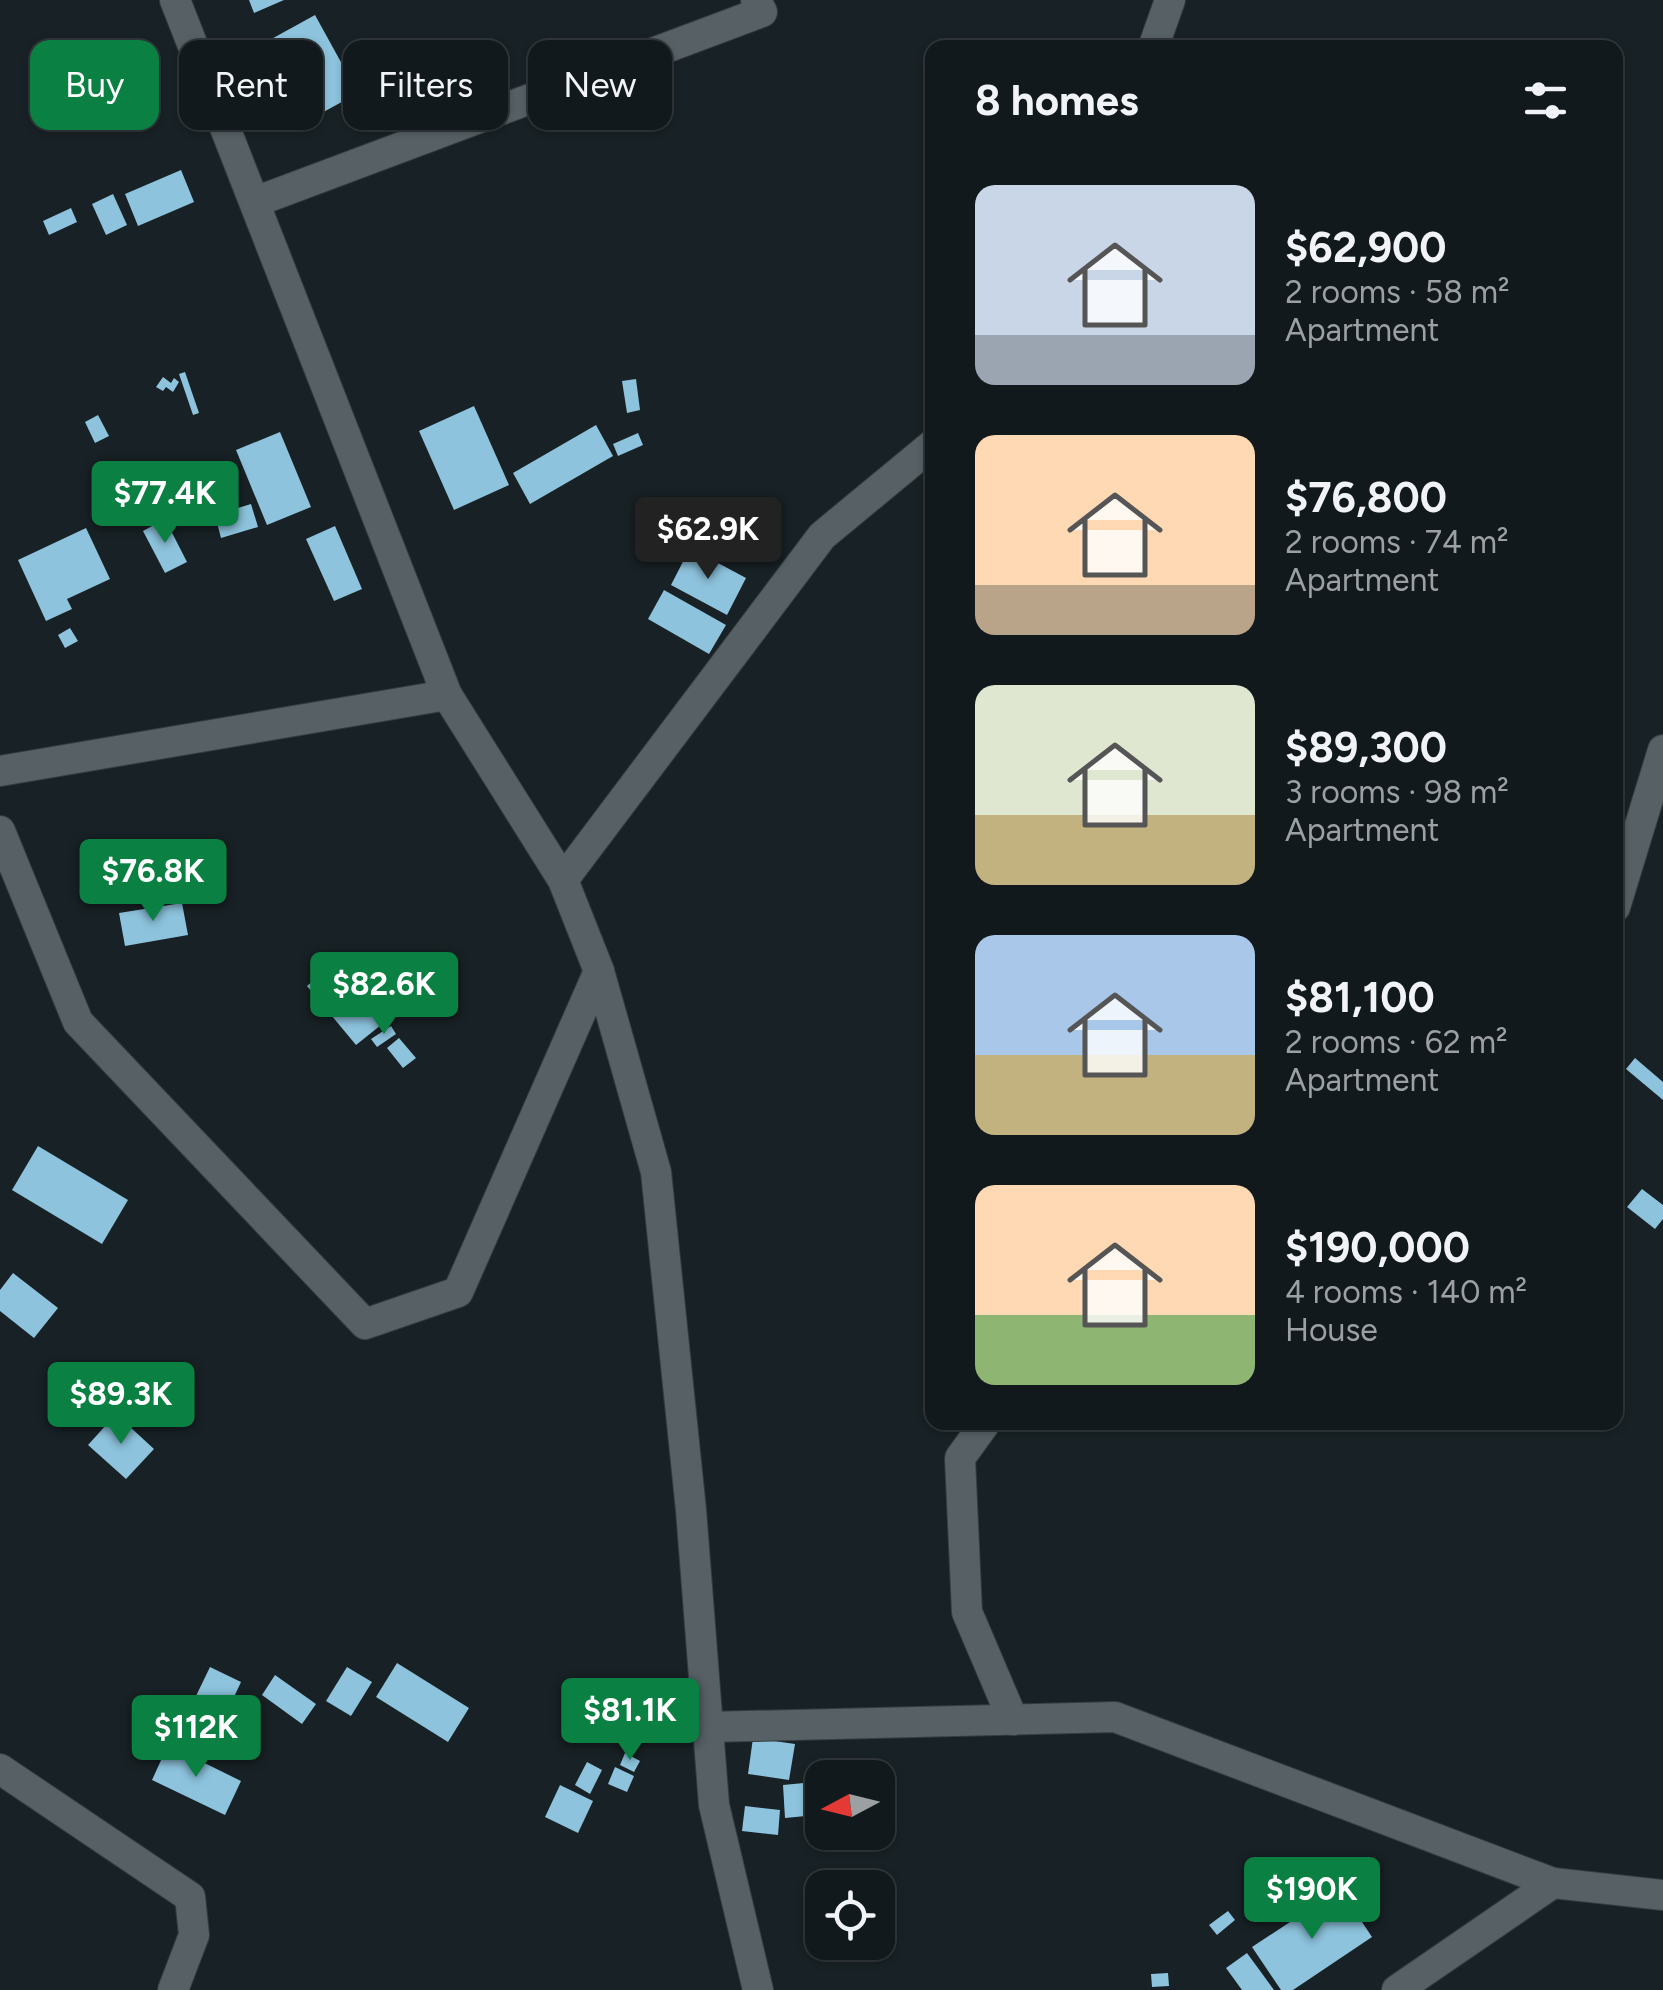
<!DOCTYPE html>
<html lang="en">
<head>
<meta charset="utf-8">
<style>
  :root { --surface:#12191c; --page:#1f2629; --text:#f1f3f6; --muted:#9ca0a3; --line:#31383b; --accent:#0b8043 }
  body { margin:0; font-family:Figtree,sans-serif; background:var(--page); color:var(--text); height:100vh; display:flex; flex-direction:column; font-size:38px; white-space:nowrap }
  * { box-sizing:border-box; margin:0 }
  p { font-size:32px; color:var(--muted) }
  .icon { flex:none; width:55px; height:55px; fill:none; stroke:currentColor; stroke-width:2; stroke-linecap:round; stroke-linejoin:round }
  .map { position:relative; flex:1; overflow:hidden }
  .details { position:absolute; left:925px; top:40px; width:698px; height:1390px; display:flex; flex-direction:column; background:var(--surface); border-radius:20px; box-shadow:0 2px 8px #0004,0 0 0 2px var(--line) }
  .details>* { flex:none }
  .guide { position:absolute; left:30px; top:40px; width:745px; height:90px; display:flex; gap:20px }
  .needle { width:65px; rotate:263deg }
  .tools { position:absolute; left:805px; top:1760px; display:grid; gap:20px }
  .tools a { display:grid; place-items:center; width:90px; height:90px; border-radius:20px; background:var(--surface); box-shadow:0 2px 8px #0004,0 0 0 2px var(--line); font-size:50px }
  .price { position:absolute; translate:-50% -85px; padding:0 22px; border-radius:10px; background:var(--accent); color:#fff; font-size:32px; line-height:65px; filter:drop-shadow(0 2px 5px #0008) }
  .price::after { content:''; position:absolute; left:50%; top:60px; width:30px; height:22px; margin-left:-15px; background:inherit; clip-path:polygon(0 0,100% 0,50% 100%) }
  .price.selected { background:#222; color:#fff }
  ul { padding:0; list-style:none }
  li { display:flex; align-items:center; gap:30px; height:250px; padding:0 50px }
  li span { display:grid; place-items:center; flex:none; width:280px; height:200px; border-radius:20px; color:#555 }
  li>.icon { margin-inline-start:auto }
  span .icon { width:120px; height:120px; fill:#fffc; stroke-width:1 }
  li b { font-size:42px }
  h2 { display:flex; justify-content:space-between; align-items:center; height:120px; padding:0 50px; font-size:42px }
  .pill { padding:0 35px; border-radius:20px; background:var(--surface); box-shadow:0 2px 8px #0004,0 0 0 2px var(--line); font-size:35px; line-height:90px }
  .pill.selected { background:var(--accent); color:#fff }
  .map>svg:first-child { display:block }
</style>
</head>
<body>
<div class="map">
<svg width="1663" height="1990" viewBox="0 0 1663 1990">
  <rect width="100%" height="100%" fill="#182125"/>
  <g fill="#8dc3dd">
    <polygon points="249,0 284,0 254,13"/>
    <polygon points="315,15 358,93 309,120 266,42"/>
    <polygon points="181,170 194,202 138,226 125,194"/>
    <polygon points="113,194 127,225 106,235 92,204"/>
    <polygon points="71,208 77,222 49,235 43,221"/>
    <polygon points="185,372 199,413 193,415 179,374"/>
    <polygon points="163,377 171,383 174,378 179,382 173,392 166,387 163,391 156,387"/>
    <polygon points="636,379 640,410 627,413 622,381"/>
    <polygon points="474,406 509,485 454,510 419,431"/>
    <polygon points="98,415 109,436 95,443 85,422"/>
    <polygon points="596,425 613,456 530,504 513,473"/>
    <polygon points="280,432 311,507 267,525 236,450"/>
    <polygon points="638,433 643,445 618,456 613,444"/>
    <polygon points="251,504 258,527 221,538 215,515"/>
    <polygon points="165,519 187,562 165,573 143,531"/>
    <polygon points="335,526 362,589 334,601 306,539"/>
    <polygon points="86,528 110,579 67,599 72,609 46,621 18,560"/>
    <polygon points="690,548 746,578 727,615 671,585"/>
    <polygon points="664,590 726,625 709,654 648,619"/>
    <polygon points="70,628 78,641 65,648 58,635"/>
    <polygon points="182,903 188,935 125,946 119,913"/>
    <polygon points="336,962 386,1021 356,1045 307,986"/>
    <polygon points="391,1026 396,1034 377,1047 371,1039"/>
    <polygon points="399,1038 416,1058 403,1068 387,1048"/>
    <polygon points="1635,1058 1663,1082 1663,1100 1626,1069"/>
    <polygon points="38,1146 128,1200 102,1244 12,1190"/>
    <polygon points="1642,1189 1663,1205 1663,1219 1655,1229 1627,1207"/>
    <polygon points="13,1273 58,1308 34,1338 0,1311 0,1290"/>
    <polygon points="116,1414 154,1449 126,1479 88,1445"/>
    <polygon points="397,1663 469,1708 448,1742 376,1697"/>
    <polygon points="210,1667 241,1682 213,1742 181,1727"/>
    <polygon points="347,1667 372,1682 351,1716 326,1701"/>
    <polygon points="275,1675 316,1704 302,1724 262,1695"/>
    <polygon points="753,1738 795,1744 789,1780 748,1774"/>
    <polygon points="168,1745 241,1781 225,1815 152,1780"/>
    <polygon points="625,1753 640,1761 634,1772 620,1765"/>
    <polygon points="587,1762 602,1770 590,1794 575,1785"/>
    <polygon points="615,1767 634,1776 627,1792 608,1784"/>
    <polygon points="804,1783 806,1816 785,1818 783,1785"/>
    <polygon points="560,1785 593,1801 578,1833 545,1817"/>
    <polygon points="745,1806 780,1810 778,1835 742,1831"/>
    <polygon points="1340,1889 1372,1937 1293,1990 1281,1990 1252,1947"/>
    <polygon points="1228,1911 1235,1920 1217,1935 1209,1925"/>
    <polygon points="1247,1953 1274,1990 1242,1990 1226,1968"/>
    <polygon points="1168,1973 1169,1986 1152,1987 1151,1974"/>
  </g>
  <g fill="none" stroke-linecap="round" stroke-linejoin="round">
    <defs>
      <g id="minor">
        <polyline points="175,0 447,695 563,880 599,971 656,1172 691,1510 714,1805 758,1990"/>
        <polyline points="1153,48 1170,0"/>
        <polyline points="255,202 762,12 756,0"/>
        <polyline points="0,771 447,695"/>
        <polyline points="0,831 78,1022 365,1324 458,1292 599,971"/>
        <polyline points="563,880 822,536 932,445"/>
        <polyline points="1615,907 1663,750"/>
        <polyline points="986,1422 960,1458 967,1612 1013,1720"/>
        <polyline points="708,1727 1115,1717 1553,1883"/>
        <polyline points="0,1769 190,1897 194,1935 173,1990"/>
        <polyline points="1397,1990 1553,1883 1663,1895"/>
      </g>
    </defs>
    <use href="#minor" stroke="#363c3f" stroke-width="32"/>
    <use href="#minor" stroke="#566065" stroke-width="30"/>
  </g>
</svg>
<div class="tools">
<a><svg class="needle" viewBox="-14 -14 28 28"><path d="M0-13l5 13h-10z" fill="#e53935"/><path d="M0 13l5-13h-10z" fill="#9ca0a3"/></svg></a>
<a><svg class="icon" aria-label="locate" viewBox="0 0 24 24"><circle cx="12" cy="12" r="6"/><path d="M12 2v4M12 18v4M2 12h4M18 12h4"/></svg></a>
</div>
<b class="price" style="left:165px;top:546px">$77.4K</b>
<b class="price selected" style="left:708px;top:582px">$62.9K</b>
<b class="price" style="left:153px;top:924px">$76.8K</b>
<b class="price" style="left:384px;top:1037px">$82.6K</b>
<b class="price" style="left:121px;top:1447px">$89.3K</b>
<b class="price" style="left:630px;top:1763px">$81.1K</b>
<b class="price" style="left:196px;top:1780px">$112K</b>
<b class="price" style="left:1312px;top:1942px">$190K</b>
<div class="guide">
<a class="pill selected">Buy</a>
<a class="pill">Rent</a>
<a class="pill">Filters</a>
<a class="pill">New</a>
</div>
<section class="details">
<h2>8 homes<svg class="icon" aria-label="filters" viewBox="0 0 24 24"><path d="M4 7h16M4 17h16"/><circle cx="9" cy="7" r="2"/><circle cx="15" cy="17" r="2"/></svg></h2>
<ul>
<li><span style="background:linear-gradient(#c9d6e8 75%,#9aa5b1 0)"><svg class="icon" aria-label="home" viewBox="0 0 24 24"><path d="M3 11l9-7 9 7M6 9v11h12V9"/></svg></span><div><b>$62,900</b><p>2 rooms · 58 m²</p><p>Apartment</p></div></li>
<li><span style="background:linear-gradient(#ffd9b3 75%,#b9a48a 0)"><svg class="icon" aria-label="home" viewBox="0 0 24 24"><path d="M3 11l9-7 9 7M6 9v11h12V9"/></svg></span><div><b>$76,800</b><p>2 rooms · 74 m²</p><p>Apartment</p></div></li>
<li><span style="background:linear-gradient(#dfe7d0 65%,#c2b280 0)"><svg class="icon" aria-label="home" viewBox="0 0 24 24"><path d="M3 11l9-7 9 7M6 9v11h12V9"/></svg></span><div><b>$89,300</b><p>3 rooms · 98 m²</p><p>Apartment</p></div></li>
<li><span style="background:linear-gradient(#a9c7e8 60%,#c2b280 0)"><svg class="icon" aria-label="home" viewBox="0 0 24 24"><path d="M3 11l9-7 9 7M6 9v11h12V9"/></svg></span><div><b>$81,100</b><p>2 rooms · 62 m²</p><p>Apartment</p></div></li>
<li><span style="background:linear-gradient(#ffd9b3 65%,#8fb573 0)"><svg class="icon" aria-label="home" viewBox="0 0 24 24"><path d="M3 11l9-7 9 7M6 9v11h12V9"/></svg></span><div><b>$190,000</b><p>4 rooms · 140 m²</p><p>House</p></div></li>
</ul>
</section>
</div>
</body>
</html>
